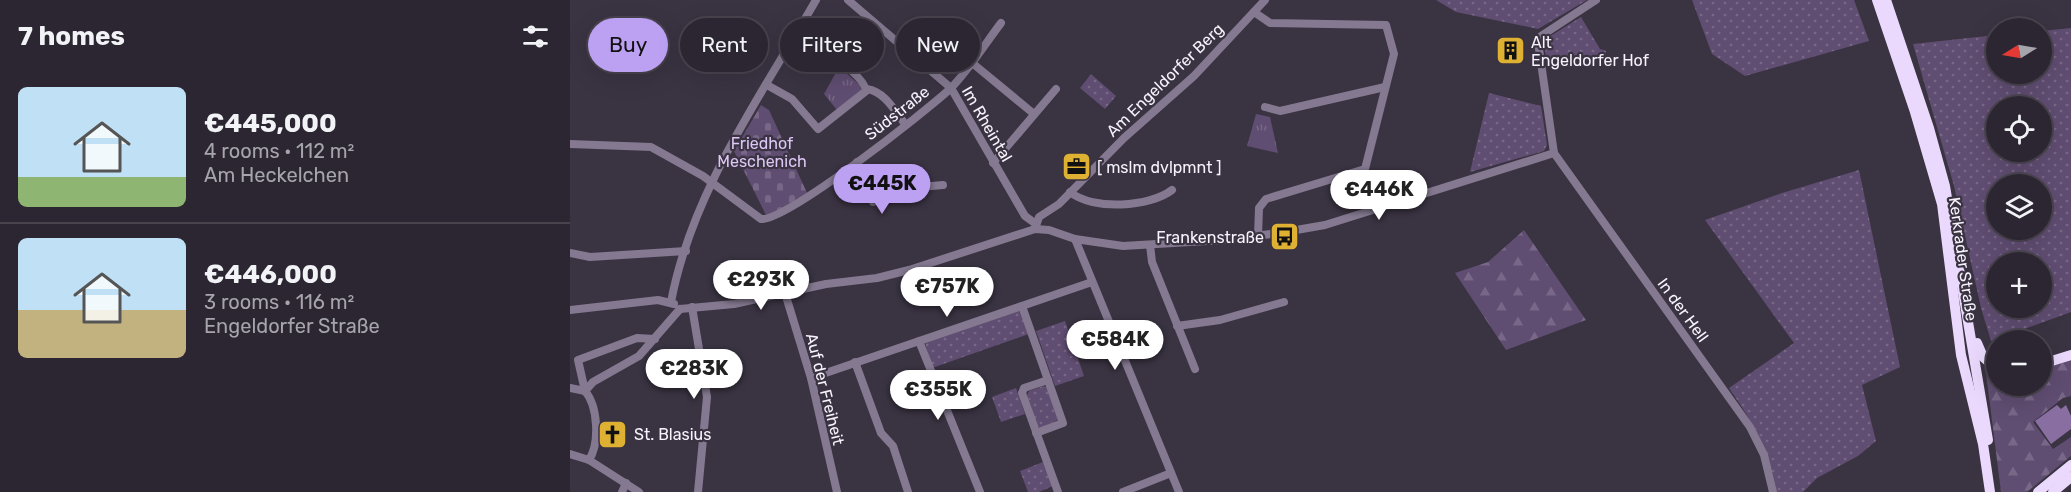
<!DOCTYPE html>
<html lang="en">
<head>
<meta charset="utf-8">
<style>
  :root { --surface:#2c2632; --page:#38323e; --text:#f1f3f6; --muted:#a6a5ac; --line:#48434d; --accent:#bca0f2 }
  body { margin:0; font-family:Rubik,sans-serif; background:var(--page); color:var(--text); height:100vh; display:flex; flex-direction:column; font-size:22px; white-space:nowrap }
  * { box-sizing:border-box; margin:0 }
  p { font-size:20px; color:var(--muted) }
  .icon { flex:none; width:33px; height:33px; fill:none; stroke:currentColor; stroke-width:2; stroke-linecap:round; stroke-linejoin:round }
  .map { position:relative; flex:1; overflow:hidden }
  .drawer { display:flex; flex-direction:column; background:var(--surface); width:570px }
  .drawer>* { flex:none }
  .guide { position:absolute; left:18px; top:18px; width:570px; height:54px; display:flex; gap:12px }
  .needle { width:39px; rotate:259deg }
  .controls { position:absolute; left:1416px; top:18px; display:grid; gap:12px }
  .controls a { display:grid; place-items:center; width:66px; height:66px; border-radius:50%; background:var(--surface); box-shadow:0 6px 24px #0002,0 0 0 2px var(--line); font-size:30px }
  .price { position:absolute; translate:-50% -51px; padding:0 14px; border-radius:21px; background:#fff; color:#222; font-size:20px; line-height:39px; filter:drop-shadow(0 2px 3px #0008) }
  .price::after { content:''; position:absolute; left:50%; top:36px; width:18px; height:14px; margin-left:-9px; background:inherit; clip-path:polygon(0 0,100% 0,50% 100%) }
  .price.on { background:var(--accent); color:#111 }
  ul { padding:0; list-style:none }
  li { display:flex; align-items:center; gap:18px; height:150px; padding:0 18px }
  li+li { border-top:2px solid var(--line) }
  li span { display:grid; place-items:center; flex:none; width:168px; height:120px; border-radius:9px; color:#555 }
  li>.icon { margin-inline-start:auto }
  span .icon { width:72px; height:72px; fill:#fffc; stroke-width:1 }
  li b { font-size:26px }
  h2 { display:flex; justify-content:space-between; align-items:center; height:72px; padding:0 18px; font-size:26px }
  .tag { padding:0 21px; border-radius:27px; background:var(--surface); box-shadow:0 6px 24px #0002,0 0 0 2px var(--line); font-size:21px; line-height:54px }
  .tag.on { background:var(--accent); color:#111 }
  main { display:flex; flex:1; min-height:0 }
  .map>svg:first-child { display:block }
</style>
</head>
<body>
<main>
<section class="drawer">
<h2>7 homes<svg class="icon" aria-label="filters" viewBox="0 0 24 24"><path d="M4 7h16M4 17h16"/><circle cx="9" cy="7" r="2"/><circle cx="15" cy="17" r="2"/></svg></h2>
<ul>
<li><span style="background:linear-gradient(#bfe0f5 75%,#8fb573 0)"><svg class="icon" aria-label="home" viewBox="0 0 24 24"><path d="M3 11l9-7 9 7M6 9v11h12V9"/></svg></span><div><b>€445,000</b><p>4 rooms · 112 m²</p><p>Am Heckelchen</p></div></li>
<li><span style="background:linear-gradient(#bfe0f5 60%,#c2b280 0)"><svg class="icon" aria-label="home" viewBox="0 0 24 24"><path d="M3 11l9-7 9 7M6 9v11h12V9"/></svg></span><div><b>€446,000</b><p>3 rooms · 116 m²</p><p>Engeldorfer Straße</p></div></li>
</ul>
</section>
<div class="map">
<svg width="1501" height="492" viewBox="0 0 1501 492">
  <defs>
    <pattern id="grass-dots" width="8" height="8" patternUnits="userSpaceOnUse" patternTransform="scale(1.5)"><rect width="8" height="8" fill="#604d72"/><path d="M2 2h.1M6 6h.1" fill="none" stroke="#786787" stroke-width="1.8" stroke-linecap="round"/></pattern>
    <pattern id="forest-firs" width="22" height="20" patternUnits="userSpaceOnUse" patternTransform="scale(1.5)"><rect width="22" height="20" fill="#604d72"/><path d="M5 1l3.5 6h-7zM16 11l3.5 6h-7z" fill="#786787"/></pattern>
    <pattern id="cemetery-stones" width="16" height="16" patternUnits="userSpaceOnUse" patternTransform="scale(1.5)"><rect width="16" height="16" fill="#604d72"/><path d="M2 7V4a2 2 0 0 1 4 0v3zM10 15v-3a2 2 0 0 1 4 0v3z" fill="#786787"/></pattern>
    <pattern id="park-tufts" width="24" height="20" patternUnits="userSpaceOnUse" patternTransform="scale(1.5)"><rect width="24" height="20" fill="#604d72"/><path d="M3 7l-1-3M5 7V3M7 7l1-3M15 17l-1-3M17 17v-4M19 17l1-3" fill="none" stroke="#786787"/></pattern>
  </defs>
  <rect width="100%" height="100%" fill="#3a3342"/>
  <g fill="url(#grass-dots)" fill-rule="evenodd">
    <polygon points="866,0 1017,0 968,29 886,12"/>
    <polygon points="1122,0 1284,0 1299,41 1175,76 1142,54"/>
    <polygon points="1011,17 1030,49 1036,51 1036,58 977,67 974,40"/>
    <path d="M1501,28V312L1421,341L1411,308L1384,186L1343,44L1426,35V74H1472V31ZM1426,106H1472V152H1426ZM1426,184H1472V230H1426ZM1426,262H1472V308H1426Z"/>
    <polygon points="521,74 546,96 535,109 510,88"/>
    <polygon points="919,93 971,106 977,145 974,151 900,172"/>
    <path d="M1289,170L1330,367L1292,385L1306,441L1288,456L1247,478L1233,492H1207C1198,447 1185,426 1159,388L1224,343L1135,220L1212,193Z"/>
    <polygon points="449,310 459,334 362,368 355,343"/>
    <polygon points="495,321 514,376 485,386 466,331"/>
    <polygon points="474,386 477,387 488,420 471,428 467,426 457,395 459,391"/>
    <polygon points="446,388 455,414 431,422 422,397"/>
    <polygon points="473,462 483,486 469,492 458,492 450,471"/>
  </g>
  <g fill="url(#forest-firs)">
    <polygon points="954,230 1016,320 936,350 885,273 918,262"/>
    <polygon points="1501,360 1501,396 1493,398 1463,422 1483,449 1501,437 1501,456 1457,492 1431,492 1416,373 1426,374 1426,386 1472,386 1472,369"/>
  </g>
  <polygon fill="url(#cemetery-stones)" points="191,105 199,110 238,195 212,210 196,215 164,151"/>
  <g fill="url(#park-tufts)">
    <polygon points="269,67 290,85 291,90 267,110 254,94"/>
    <polygon points="686,114 700,117 708,153 677,146"/>
  </g>
  <polygon fill="#896ea2" points="1487,405 1491,409 1496,405 1501,416 1501,429 1481,444 1465,421"/>
  <g fill="none" stroke-linecap="round" stroke-linejoin="round">
    <g stroke="#847990" stroke-width="8">
      <polyline points="278,0 381,88 455,216 466,224"/>
      <polyline points="1026,0 971,36 968,42 984,153 1180,427 1194,455 1203,492"/>
      <polyline points="684,12 700,23 816,25 824,54 795,169 696,199 689,208 688,236"/>
      <polyline points="401,62 464,114"/>
      <path d="M197,85L222,99L248,129L296,91C294,73 243,43 227,34"/>
      <path d="M297,89C314,91 325,111 335,124"/>
      <polyline points="695,107 710,111 815,87"/>
      <path d="M0,144L81,147L133,176L191,219C216,222 356,111 380,89C399,70 415,44 431,23"/>
      <polyline points="287,162 303,202 350,187 373,185"/>
      <polyline points="423,163 486,89"/>
      <path d="M500,192C523,211 580,207 602,190"/>
      <polyline points="465,229 469,217 489,204 554,138 624,76 695,0"/>
      <polyline points="505,239 609,492"/>
      <polyline points="580,245 582,262 625,369"/>
      <polyline points="0,253 20,257 116,251"/>
      <polyline points="215,293 241,378 267,492"/>
      <path d="M101,302C122,191 191,96 246,0"/>
      <polyline points="452,306 493,423 466,433"/>
      <polyline points="122,307 137,397 128,492"/>
      <polyline points="110,309 164,304 256,284 307,278 339,270 465,229 479,230 505,239 553,246 654,240 709,233 755,225 984,153"/>
      <polyline points="0,310 88,300 104,304"/>
      <polyline points="607,326 650,320 714,302"/>
      <polyline points="349,341 410,492"/>
      <polyline points="285,362 311,433 323,446 338,492"/>
      <polyline points="241,378 522,282"/>
      <polyline points="478,380 454,388 452,393 488,492"/>
      <path d="M0,388L15,391C28,406 30,443 19,460"/>
      <polyline points="15,391 23,382 69,356 110,309"/>
      <polyline points="15,391 8,360 67,338 85,339"/>
      <polyline points="0,454 19,460 69,492"/>
      <polyline points="52,492 56,483"/>
      <polyline points="553,492 601,473"/>
    </g>
    <g stroke="#ead9fc" stroke-width="10">
      <polyline points="1307,0 1345,112 1372,204 1391,355 1413,444 1420,492"/>
      <polyline points="1316,0 1359,128 1375,186 1418,440"/>
      <polyline points="1407,343 1413,357 1426,368"/>
      <polyline points="1472,364 1501,355"/>
      <polyline points="1468,492 1501,465"/>
      <polyline points="1483,492 1501,477"/>
    </g>
  </g>
  <defs>
    <symbol id="building-square" viewBox="-11 -11 22 22"><rect x="-9" y="-9" width="18" height="18" rx="4" fill="#deb133" stroke="#3a3342"/><path d="M-4-6H4V6H1V3H-1V6H-4ZM-2.5-4.3h1.7v1.8h-1.7ZM.8-4.3h1.7v1.8H.8ZM-2.5-1h1.7V.8h-1.7ZM.8-1h1.7V.8H.8Z" fill="#111"/></symbol>
    <symbol id="office-square" viewBox="-11 -11 22 22"><rect x="-9" y="-9" width="18" height="18" rx="4" fill="#deb133" stroke="#3a3342"/><path d="M-6-3h4V-5.5h4V-3h4V5H-6ZM-1-4.5V-3h2v-1.5ZM-6 0V1H6V0Z" fill="#111"/></symbol>
    <symbol id="bus-square" viewBox="-11 -11 22 22"><rect x="-9" y="-9" width="18" height="18" rx="4" fill="#deb133" stroke="#3a3342"/><path d="M-5-6H5V4H4V6H2V4H-2V6H-4V4H-5ZM-3.5-4V0h7V-4ZM-3.5 1.2v1.5H-2V1.2ZM2 1.2v1.5H3.5V1.2Z" fill="#111"/></symbol>
    <symbol id="church-square" viewBox="-11 -11 22 22"><rect x="-9" y="-9" width="18" height="18" rx="4" fill="#deb133" stroke="#3a3342"/><path d="M-1.2-6h2.4v3.5h3.3v2.4h-3.3V6h-2.4V-.1h-3.3v-2.4h3.3Z" fill="#111"/></symbol>
  </defs>
  <g fill-rule="evenodd">
    <use href="#building-square" x="924" y="34" width="33" height="33"/>
    <use href="#office-square" x="490" y="150" width="33" height="33"/>
    <use href="#bus-square" x="698" y="220" width="33" height="33"/>
    <use href="#church-square" x="26" y="418" width="33" height="33"/>
  </g>
  <g text-anchor="middle" dominant-baseline="central" stroke-width="4.5" stroke-linejoin="round" paint-order="stroke">
    <g font-size="16" fill="#f7f3fc" stroke="#3a3342" text-anchor="start">
      <text x="961" y="42">Alt<tspan x="961" dy="18">Engeldorfer Hof</tspan></text>
      <text x="527" y="167">[ mslm dvlpmnt ]</text>
      <text x="694" y="237" text-anchor="end">Frankenstraße</text>
      <text x="64" y="434">St. Blasius</text>
    </g>
    <g font-size="16" fill="#f7f3fc" stroke="#3a3342">
      <text transform="translate(595 80) rotate(-44)">Am Engeldorfer Berg</text>
      <text transform="translate(327 113) rotate(-38)">Südstraße</text>
      <text transform="translate(417 124) rotate(60)">Im Rheintal</text>
      <text transform="translate(1393 259) rotate(82)">Kerkrader Straße</text>
      <text transform="translate(1113 310) rotate(54)">In der Hell</text>
      <text transform="translate(255 389) rotate(76)">Auf der Freiheit</text>
    </g>
    <g font-size="16" fill="#ddc7f5" stroke="#3a3342">
      <text x="192" y="143">Friedhof<tspan x="192" dy="18">Meschenich</tspan></text>
    </g>
  </g>
</svg>
<div class="controls">
<a><svg class="needle" viewBox="-14 -14 28 28"><path d="M0-13l5 13h-10z" fill="#e53935"/><path d="M0 13l5-13h-10z" fill="#a6a5ac"/></svg></a>
<a><svg class="icon" aria-label="locate" viewBox="0 0 24 24"><circle cx="12" cy="12" r="6"/><path d="M12 2v4M12 18v4M2 12h4M18 12h4"/></svg></a>
<a><svg class="icon" aria-label="layers" viewBox="0 0 24 24"><path d="M12 4l9 5-9 5-9-5zM3 14l9 5 9-5"/></svg></a>
<a>+</a>
<a>−</a>
</div>
<b class="price on" style="left:312px;top:215px">€445K</b>
<b class="price" style="left:809px;top:221px">€446K</b>
<b class="price" style="left:191px;top:311px">€293K</b>
<b class="price" style="left:377px;top:318px">€757K</b>
<b class="price" style="left:545px;top:371px">€584K</b>
<b class="price" style="left:124px;top:400px">€283K</b>
<b class="price" style="left:368px;top:421px">€355K</b>
<div class="guide">
<a class="tag on">Buy</a>
<a class="tag">Rent</a>
<a class="tag">Filters</a>
<a class="tag">New</a>
</div>
</div>
</main>
</body>
</html>
